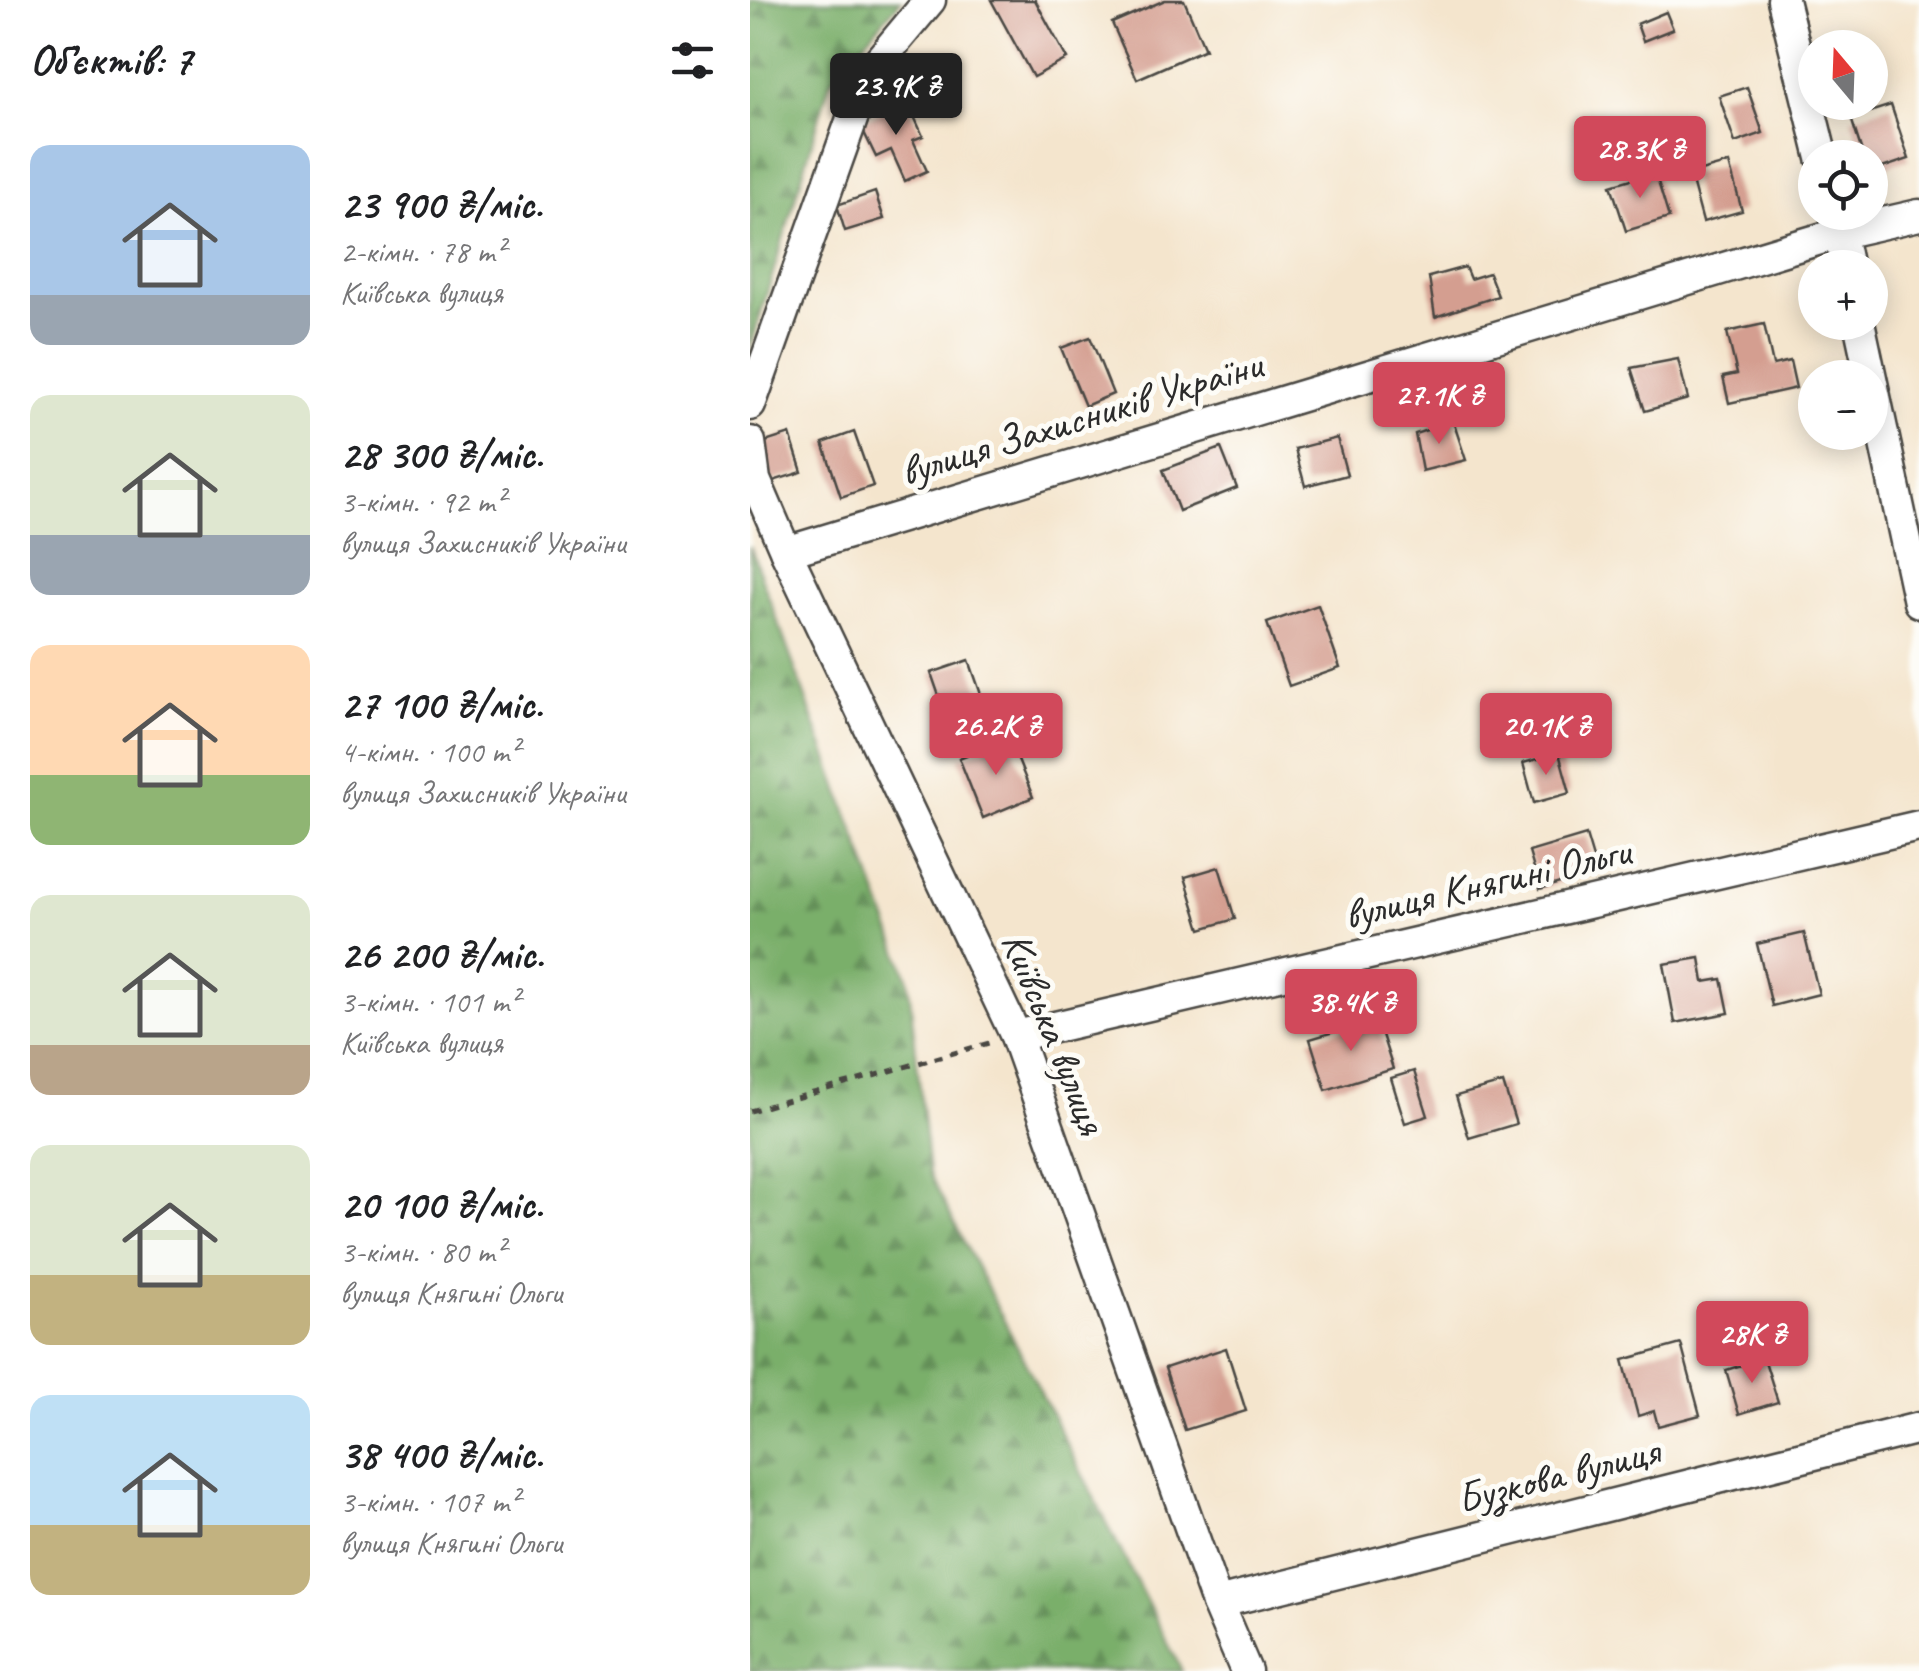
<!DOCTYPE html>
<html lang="uk">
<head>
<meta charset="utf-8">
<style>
  :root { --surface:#fff; --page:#f2f2f2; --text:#202124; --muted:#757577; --accent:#d1495b }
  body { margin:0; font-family:Caveat,sans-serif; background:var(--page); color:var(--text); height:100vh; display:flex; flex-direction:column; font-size:38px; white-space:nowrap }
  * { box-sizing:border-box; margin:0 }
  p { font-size:32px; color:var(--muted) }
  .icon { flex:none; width:55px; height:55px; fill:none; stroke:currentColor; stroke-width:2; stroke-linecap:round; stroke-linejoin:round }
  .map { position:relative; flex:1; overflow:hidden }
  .details { display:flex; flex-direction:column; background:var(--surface); width:750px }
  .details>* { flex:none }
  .needle { width:65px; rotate:341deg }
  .tools { position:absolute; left:1048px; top:30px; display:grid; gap:20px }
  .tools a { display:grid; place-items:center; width:90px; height:90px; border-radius:50%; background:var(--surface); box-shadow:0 5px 25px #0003; font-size:50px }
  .price { position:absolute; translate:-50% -85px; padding:0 22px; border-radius:10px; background:var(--accent); color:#fff; font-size:32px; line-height:65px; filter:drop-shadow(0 2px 5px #0008) }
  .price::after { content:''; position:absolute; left:50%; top:60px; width:30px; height:22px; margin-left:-15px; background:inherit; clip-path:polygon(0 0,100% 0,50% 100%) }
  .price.on { background:#222; color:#fff }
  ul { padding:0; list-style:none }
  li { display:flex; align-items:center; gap:30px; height:250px; padding:0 30px }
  li span { display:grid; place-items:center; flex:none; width:280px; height:200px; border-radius:20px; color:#555 }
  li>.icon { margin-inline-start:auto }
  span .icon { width:120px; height:120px; fill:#fffc; stroke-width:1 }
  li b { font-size:42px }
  h2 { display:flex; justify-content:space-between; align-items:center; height:120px; padding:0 30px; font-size:42px }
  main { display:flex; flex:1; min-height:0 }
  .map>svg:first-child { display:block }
</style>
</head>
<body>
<main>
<section class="details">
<h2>Об’єктів: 7<svg class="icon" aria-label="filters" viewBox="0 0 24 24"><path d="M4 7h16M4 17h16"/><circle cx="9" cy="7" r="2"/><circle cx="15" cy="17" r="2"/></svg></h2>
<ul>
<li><span style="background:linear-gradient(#a9c7e8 75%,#9aa5b1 0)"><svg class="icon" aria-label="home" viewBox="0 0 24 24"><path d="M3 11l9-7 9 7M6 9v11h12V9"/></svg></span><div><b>23 900 ₴/міс.</b><p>2-кімн. · 78 m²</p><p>Київська вулиця</p></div></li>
<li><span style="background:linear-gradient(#dfe7d0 70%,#9aa5b1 0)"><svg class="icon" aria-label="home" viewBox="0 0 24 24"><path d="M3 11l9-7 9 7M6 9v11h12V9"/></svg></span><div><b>28 300 ₴/міс.</b><p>3-кімн. · 92 m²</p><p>вулиця Захисників України</p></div></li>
<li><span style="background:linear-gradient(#ffd9b3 65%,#8fb573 0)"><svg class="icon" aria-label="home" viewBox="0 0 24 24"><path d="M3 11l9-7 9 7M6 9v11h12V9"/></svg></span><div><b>27 100 ₴/міс.</b><p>4-кімн. · 100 m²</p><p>вулиця Захисників України</p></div></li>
<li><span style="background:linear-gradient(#dfe7d0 75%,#b9a48a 0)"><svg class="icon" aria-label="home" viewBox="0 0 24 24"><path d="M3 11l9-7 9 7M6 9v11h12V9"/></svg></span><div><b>26 200 ₴/міс.</b><p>3-кімн. · 101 m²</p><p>Київська вулиця</p></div></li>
<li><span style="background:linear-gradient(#dfe7d0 65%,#c2b280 0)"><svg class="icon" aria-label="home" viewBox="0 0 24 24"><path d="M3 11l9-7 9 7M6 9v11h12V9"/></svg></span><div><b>20 100 ₴/міс.</b><p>3-кімн. · 80 m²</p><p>вулиця Княгині Ольги</p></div></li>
<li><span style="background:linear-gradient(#bfe0f5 65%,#c2b280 0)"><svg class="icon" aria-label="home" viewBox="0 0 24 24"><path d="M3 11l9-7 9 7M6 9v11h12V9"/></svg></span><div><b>38 400 ₴/міс.</b><p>3-кімн. · 107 m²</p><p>вулиця Княгині Ольги</p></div></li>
</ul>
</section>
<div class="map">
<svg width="1169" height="1671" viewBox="0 0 1169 1671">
  <defs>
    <pattern id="forest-firs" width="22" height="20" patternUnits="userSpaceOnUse" patternTransform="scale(2.5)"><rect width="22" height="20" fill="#7aaf6b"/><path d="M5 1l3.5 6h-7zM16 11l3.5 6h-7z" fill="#648f58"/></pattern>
  </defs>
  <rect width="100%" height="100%" fill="#fdfcf7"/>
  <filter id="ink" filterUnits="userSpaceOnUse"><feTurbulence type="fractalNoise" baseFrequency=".01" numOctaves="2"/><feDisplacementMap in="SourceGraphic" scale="20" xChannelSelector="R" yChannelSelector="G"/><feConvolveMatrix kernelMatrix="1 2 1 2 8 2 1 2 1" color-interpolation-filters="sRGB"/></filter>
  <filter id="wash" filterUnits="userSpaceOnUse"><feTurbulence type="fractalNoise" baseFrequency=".0048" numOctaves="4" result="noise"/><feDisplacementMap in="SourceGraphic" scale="40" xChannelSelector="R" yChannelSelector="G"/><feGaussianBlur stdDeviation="2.25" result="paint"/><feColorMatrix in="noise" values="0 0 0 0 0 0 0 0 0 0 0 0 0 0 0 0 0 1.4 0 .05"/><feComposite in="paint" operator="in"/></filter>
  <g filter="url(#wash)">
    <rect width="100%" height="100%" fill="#f4e5cd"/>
    <g fill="url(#forest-firs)" stroke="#526d4b" stroke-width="2.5">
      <polygon points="0,0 151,0 80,82 0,350"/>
      <polygon points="0,546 158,978 179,1173 432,1671 0,1671"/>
    </g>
    <g id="blocks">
      <g fill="#d49e90">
        <polygon points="241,0 285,0 317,59 283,77"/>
        <polygon points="415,0 434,0 455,49 387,79 362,23"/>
        <polygon points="916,12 923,29 893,41 887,24"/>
        <polygon points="997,87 1013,133 985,143 969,96"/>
        <polygon points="157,101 173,136 163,140 177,171 155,181 141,150 126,157 109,122"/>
        <polygon points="1141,105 1159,159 1120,172 1120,158 1114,158 1101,118"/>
        <polygon points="979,163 992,211 953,222 940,174"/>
        <polygon points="905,172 919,218 876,231 861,185"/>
        <polygon points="125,192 134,219 95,231 87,205"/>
        <polygon points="715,267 720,279 739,273 748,296 685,317 679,277"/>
        <polygon points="1014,324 1023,365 1040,361 1046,388 979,403 973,377 987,374 977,332"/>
        <polygon points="340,337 363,394 335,406 311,348"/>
        <polygon points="928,359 938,399 895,411 881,368"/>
        <polygon points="703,421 716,460 672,471 665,434"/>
        <polygon points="104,432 123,486 91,497 73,443"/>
        <polygon points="40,434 52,472 20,482 9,444"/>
        <polygon points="587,438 597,475 555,486 545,449"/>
        <polygon points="471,448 487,488 429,511 413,470"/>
        <polygon points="568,605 590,668 539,686 517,623"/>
        <polygon points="219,660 234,703 196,716 181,673"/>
        <polygon points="259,738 283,797 233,818 209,758"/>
        <polygon points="809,753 820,793 784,803 773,763"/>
        <polygon points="836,835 847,872 790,889 779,852"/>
        <polygon points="469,867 485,919 451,929 435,877"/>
        <polygon points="1054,933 1069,994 1022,1006 1007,944"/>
        <polygon points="950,958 954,982 972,979 979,1013 925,1023 914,964"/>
        <polygon points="627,1019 643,1069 576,1090 560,1039"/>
        <polygon points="664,1071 678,1116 655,1123 641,1078"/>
        <polygon points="753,1083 766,1124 719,1138 706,1096"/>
        <polygon points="931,1344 950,1415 908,1426 904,1411 888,1416 873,1360"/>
        <polygon points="476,1348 496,1411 435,1430 415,1368"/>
        <polygon points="1014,1358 1028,1402 989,1414 976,1370"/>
      </g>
    </g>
  </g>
  <g filter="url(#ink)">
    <use href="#blocks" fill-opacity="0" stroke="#494743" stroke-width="2.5"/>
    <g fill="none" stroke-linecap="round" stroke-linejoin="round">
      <defs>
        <g id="street">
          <polyline points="1033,0 1072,158"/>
          <polyline points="1085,212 1097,268"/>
          <polyline points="1109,322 1169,602"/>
          <polyline points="0,405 118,74 180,0"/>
          <polyline points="0,442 5,480 36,552 266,1036 467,1603 496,1671"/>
          <polyline points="36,552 1090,233 1169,215"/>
          <polyline points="266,1036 1169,826"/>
          <polyline points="467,1603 1169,1428"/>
        </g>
      </defs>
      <use href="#street" stroke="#494743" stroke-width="35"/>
      <polyline stroke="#494743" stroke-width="5" stroke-dasharray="8 8" stroke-linecap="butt" points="0,1111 239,1043"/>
      <use href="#street" stroke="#fff" stroke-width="30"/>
    </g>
  </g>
  <g text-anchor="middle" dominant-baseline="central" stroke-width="10" stroke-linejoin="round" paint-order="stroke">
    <g font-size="42" fill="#2b2b2b" stroke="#fdfcf7">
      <text transform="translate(331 418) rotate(-17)">вулиця Захисників України</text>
      <text transform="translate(737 883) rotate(-13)">вулиця Княгині Ольги</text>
      <text transform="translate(304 1033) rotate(68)">Київська вулиця</text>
      <text transform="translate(808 1475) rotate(-14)">Бузкова вулиця</text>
    </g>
  </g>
</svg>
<div class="tools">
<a><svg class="needle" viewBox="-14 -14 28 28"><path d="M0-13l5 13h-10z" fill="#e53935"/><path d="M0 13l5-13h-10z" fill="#757577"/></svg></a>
<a><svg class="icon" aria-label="locate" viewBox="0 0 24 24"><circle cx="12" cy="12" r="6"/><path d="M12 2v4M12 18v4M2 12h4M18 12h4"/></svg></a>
<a>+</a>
<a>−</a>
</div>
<b class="price on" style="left:146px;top:138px">23.9K ₴</b>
<b class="price" style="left:890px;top:201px">28.3K ₴</b>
<b class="price" style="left:689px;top:447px">27.1K ₴</b>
<b class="price" style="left:246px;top:778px">26.2K ₴</b>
<b class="price" style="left:796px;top:778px">20.1K ₴</b>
<b class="price" style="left:601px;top:1054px">38.4K ₴</b>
<b class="price" style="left:1002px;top:1386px">28K ₴</b>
</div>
</main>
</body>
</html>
